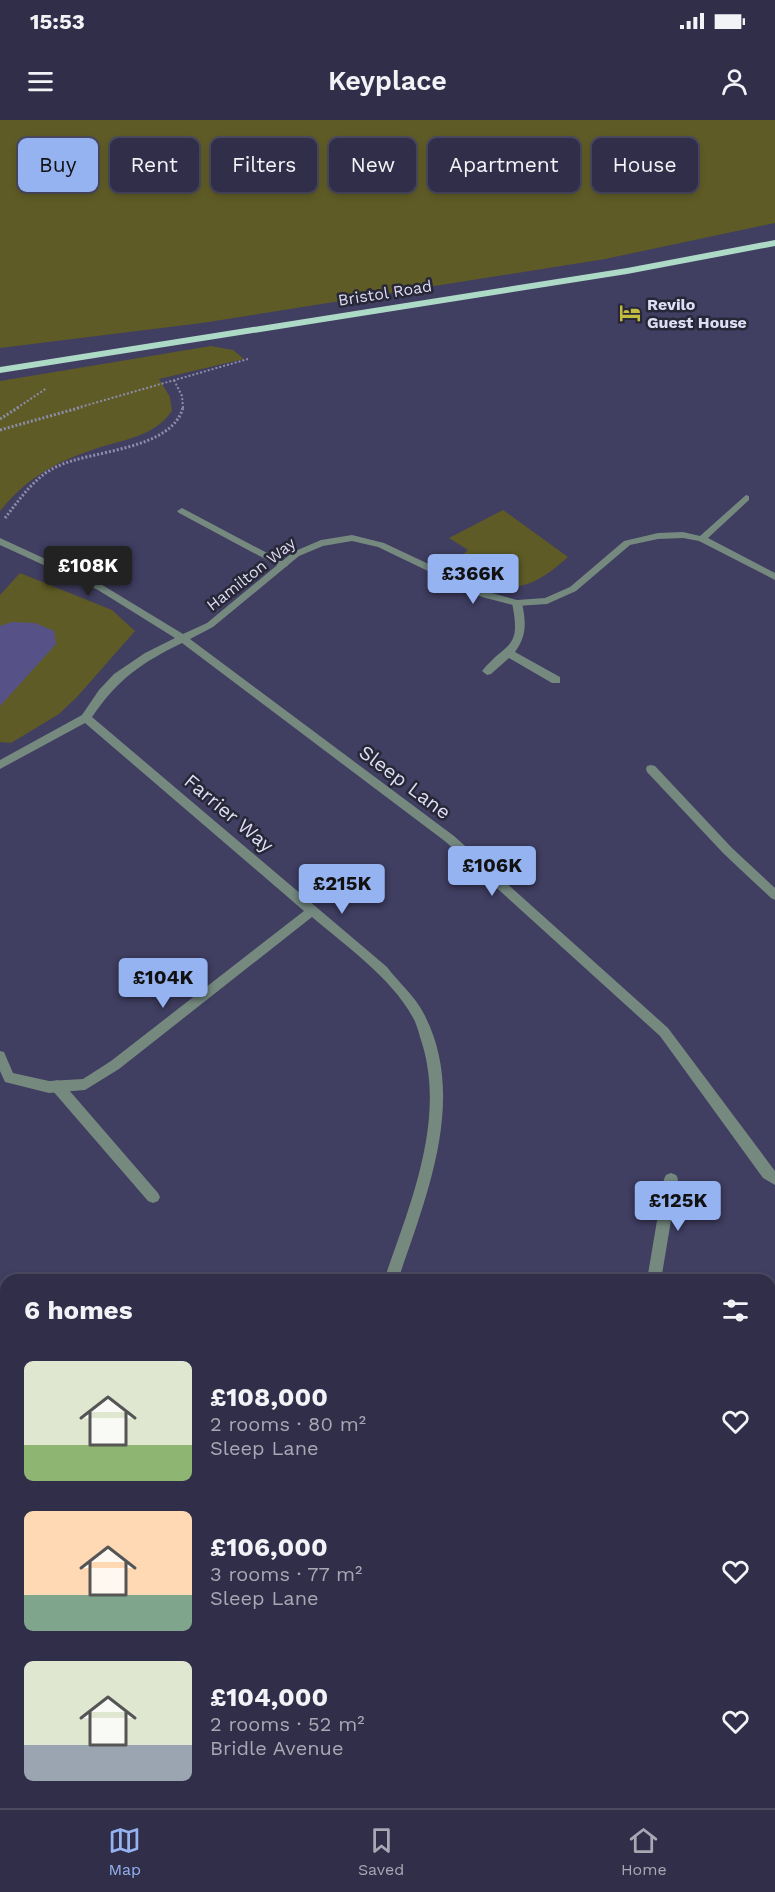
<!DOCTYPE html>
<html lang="en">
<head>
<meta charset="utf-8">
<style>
  :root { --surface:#302e49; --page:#3c3a53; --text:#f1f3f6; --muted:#a8a8b4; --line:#4b4a61; --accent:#95b2f1 }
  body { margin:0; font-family:"Work Sans",sans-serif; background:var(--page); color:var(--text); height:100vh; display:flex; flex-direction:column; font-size:22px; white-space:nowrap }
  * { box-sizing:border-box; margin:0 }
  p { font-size:20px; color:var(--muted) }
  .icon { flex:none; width:33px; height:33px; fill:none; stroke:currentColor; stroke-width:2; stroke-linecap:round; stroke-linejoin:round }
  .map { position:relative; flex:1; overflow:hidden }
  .side { position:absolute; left:0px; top:1154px; width:776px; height:536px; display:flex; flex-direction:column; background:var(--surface); border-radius:18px 18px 0 0; box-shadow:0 3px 9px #0003,0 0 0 2px var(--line) }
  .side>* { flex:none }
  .banner { position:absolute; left:18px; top:18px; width:740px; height:54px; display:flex; gap:12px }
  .price { position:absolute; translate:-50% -51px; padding:0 14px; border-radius:6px; background:var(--accent); color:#111; font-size:20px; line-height:39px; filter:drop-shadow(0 2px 3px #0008) }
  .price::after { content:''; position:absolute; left:50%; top:36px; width:18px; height:14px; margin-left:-9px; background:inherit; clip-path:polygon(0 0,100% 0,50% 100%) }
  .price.active { background:#222; color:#fff }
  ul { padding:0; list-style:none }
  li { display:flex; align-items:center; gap:18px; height:150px; padding:0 24px }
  li span { display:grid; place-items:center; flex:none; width:168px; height:120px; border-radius:9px; color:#555 }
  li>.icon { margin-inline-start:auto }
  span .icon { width:72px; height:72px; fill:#fffc; stroke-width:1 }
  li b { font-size:26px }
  h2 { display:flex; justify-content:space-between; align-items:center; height:72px; padding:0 24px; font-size:26px }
  .chip { padding:0 21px; border-radius:9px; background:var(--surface); box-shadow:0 3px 9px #0003,0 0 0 2px var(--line); font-size:21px; line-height:54px }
  .chip.active { background:var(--accent); color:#111 }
  .status { display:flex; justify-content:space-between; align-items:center; height:42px; padding:0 30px; background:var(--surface); direction:ltr }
  .status svg { height:16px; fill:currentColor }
  header { display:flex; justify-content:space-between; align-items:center; height:78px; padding:0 24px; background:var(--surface); font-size:27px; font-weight:600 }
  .dock { display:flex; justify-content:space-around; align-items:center; height:84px; border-top:2px solid var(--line); background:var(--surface); font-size:16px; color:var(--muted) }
  .dock a { display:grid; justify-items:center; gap:3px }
  .dock .active { color:var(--accent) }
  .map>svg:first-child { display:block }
</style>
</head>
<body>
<div class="status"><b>15:53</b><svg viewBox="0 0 49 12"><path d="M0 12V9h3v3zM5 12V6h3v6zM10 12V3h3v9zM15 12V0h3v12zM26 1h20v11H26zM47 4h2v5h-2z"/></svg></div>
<header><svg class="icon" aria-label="menu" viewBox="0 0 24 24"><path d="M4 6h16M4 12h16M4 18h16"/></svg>Keyplace<svg class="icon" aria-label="person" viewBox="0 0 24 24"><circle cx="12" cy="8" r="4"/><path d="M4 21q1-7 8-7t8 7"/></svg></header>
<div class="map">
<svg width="775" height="1688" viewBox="0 0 775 1688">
  <rect width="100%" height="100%" fill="#403e61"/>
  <g fill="#5e5b26">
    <polygon points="0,0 775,0 775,103 605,139 202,203 0,228"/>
    <path d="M211,226L233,230L244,239L159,259L170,277L172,291C154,317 124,319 95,329C55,342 27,358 0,391V261Z"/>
    <path d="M503,390L568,437C521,479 505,471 453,444L468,430L449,418Z"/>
    <polygon points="20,453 112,490 135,511 77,577 59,594 11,623 0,622 0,475"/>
  </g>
  <polygon fill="#565288" points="12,502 35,503 54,511 56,524 0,586 0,506"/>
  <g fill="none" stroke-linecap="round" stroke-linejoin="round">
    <g stroke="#8e8da9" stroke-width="2" stroke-dasharray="2 2" stroke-linecap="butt">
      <polyline points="174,260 182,276 183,288"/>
      <polyline points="17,288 47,268"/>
      <polyline points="77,288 248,239"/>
    </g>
    <g stroke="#8e8da9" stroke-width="3" stroke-dasharray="2 2" stroke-linecap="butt">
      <polyline points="0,299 19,287"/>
      <polyline points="0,310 82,287"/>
      <path d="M5,398C20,379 35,356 58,346C92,330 173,330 183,287"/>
    </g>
    <g fill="#75897f" fill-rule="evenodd">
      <polygon points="182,388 286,443 288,445 286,447 280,447 179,393 177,391"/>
      <path d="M517,480L522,483C526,502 527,516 515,532L560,557V563H552L509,538L491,554L487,555L482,551C506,521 522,531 512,483Z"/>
      <polygon points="651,645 655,646 732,728 775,768 775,780 771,778 724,734 647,652 646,649 647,646"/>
      <polygon points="57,960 62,962 158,1073 160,1077 158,1081 153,1083 148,1081 52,970 51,966 52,962"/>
    </g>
    <g fill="#75897f" fill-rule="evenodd">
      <path d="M746,375L749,376V380L708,418L775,453V460L699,421L683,418L658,419L630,425L576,471L547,484L517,486L482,477L378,427L352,421L323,426L299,436L213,507L190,519L454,716L668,908L775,1051V1065L763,1058L660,916L446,722L182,523C141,543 118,559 92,597L387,847C399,863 415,876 424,894C468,978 426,1077 398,1160H384C410,1084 448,997 420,917C418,910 416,902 412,896C390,857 346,826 312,797L119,949L85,970L49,973L5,962L0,951V931L4,932L13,953L49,961L83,959L111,941L304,791L85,603L0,649V640L82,595L99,570L114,554L145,533L175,518L98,470L0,425V418L104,466L183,514L207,503L293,432L321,420L352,415L384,423L488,472L517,480L545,478L570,467L624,421L658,413L683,412L700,416Z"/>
      <polygon points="671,1053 676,1055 678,1059 661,1160 647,1160 664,1059 666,1055"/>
      <polygon points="0,1452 6,1454 6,1470 0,1468"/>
      <polygon points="385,1683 403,1683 401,1688 383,1688"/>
      <polygon points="425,1683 456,1683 458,1688 427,1688"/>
      <rect x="722" y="1683" width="18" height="5"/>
    </g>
    <polygon fill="#addac6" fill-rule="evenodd" points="775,120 775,126 627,154 0,253 0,247 627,148"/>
  </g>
  <defs>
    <symbol id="hotel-bare" viewBox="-9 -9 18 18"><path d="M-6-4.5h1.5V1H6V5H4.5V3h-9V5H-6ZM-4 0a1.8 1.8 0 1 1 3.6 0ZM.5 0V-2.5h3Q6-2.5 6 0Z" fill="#c4bc3e" stroke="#282737" stroke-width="2.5" paint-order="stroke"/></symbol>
  </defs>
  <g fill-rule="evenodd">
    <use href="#hotel-bare" x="615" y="178" width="30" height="30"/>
  </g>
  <g text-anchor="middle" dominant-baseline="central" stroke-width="5" stroke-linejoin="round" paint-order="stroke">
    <g font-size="16" fill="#ddddf3" stroke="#282737">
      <text transform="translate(385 173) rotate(-9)">Bristol Road</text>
      <text transform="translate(251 454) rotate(-38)">Hamilton Way</text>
    </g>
    <g font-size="16" font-weight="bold" fill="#ddddf3" stroke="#282737" text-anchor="start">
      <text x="647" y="184">Revilo<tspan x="647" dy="18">Guest House</tspan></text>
    </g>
    <g font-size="20" fill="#ddddf3" stroke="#282737">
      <text transform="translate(405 662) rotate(37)">Sleep Lane</text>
      <text transform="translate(229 693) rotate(40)">Farrier Way</text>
    </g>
  </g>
</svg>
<b class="price active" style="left:88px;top:477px">£108K</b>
<b class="price" style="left:473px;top:485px">£366K</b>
<b class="price" style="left:492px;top:777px">£106K</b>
<b class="price" style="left:342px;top:795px">£215K</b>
<b class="price" style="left:163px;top:889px">£104K</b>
<b class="price" style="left:678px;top:1112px">£125K</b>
<div class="banner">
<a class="chip active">Buy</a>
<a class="chip">Rent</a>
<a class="chip">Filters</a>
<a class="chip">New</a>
<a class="chip">Apartment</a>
<a class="chip">House</a>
</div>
<section class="side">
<h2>6 homes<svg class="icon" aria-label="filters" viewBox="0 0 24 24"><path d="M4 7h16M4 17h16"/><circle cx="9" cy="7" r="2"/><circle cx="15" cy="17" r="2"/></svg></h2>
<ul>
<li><span style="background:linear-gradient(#dfe7d0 70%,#8fb573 0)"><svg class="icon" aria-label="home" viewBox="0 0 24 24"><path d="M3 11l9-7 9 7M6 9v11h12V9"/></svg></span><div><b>£108,000</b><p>2 rooms · 80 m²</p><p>Sleep Lane</p></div><svg class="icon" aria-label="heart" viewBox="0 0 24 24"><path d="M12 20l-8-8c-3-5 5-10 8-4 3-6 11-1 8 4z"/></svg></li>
<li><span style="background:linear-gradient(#ffd9b3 70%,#7fa58c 0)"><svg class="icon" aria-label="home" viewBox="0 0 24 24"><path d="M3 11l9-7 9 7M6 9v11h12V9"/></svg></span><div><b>£106,000</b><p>3 rooms · 77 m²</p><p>Sleep Lane</p></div><svg class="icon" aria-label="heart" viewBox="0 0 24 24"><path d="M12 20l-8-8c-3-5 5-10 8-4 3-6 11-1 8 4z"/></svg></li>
<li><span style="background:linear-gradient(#dfe7d0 70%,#9aa5b1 0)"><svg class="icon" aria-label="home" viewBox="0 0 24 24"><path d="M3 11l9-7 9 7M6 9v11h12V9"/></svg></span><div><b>£104,000</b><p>2 rooms · 52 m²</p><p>Bridle Avenue</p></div><svg class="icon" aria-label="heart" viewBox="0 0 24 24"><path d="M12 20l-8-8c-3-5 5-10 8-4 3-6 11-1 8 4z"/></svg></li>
</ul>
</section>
</div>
<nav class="dock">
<a class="active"><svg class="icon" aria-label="map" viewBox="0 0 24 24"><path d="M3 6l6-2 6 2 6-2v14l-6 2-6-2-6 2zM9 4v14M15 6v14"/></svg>Map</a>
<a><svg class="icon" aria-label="saved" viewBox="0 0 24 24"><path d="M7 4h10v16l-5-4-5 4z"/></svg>Saved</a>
<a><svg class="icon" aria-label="home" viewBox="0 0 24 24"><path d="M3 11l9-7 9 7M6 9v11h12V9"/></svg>Home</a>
</nav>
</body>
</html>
